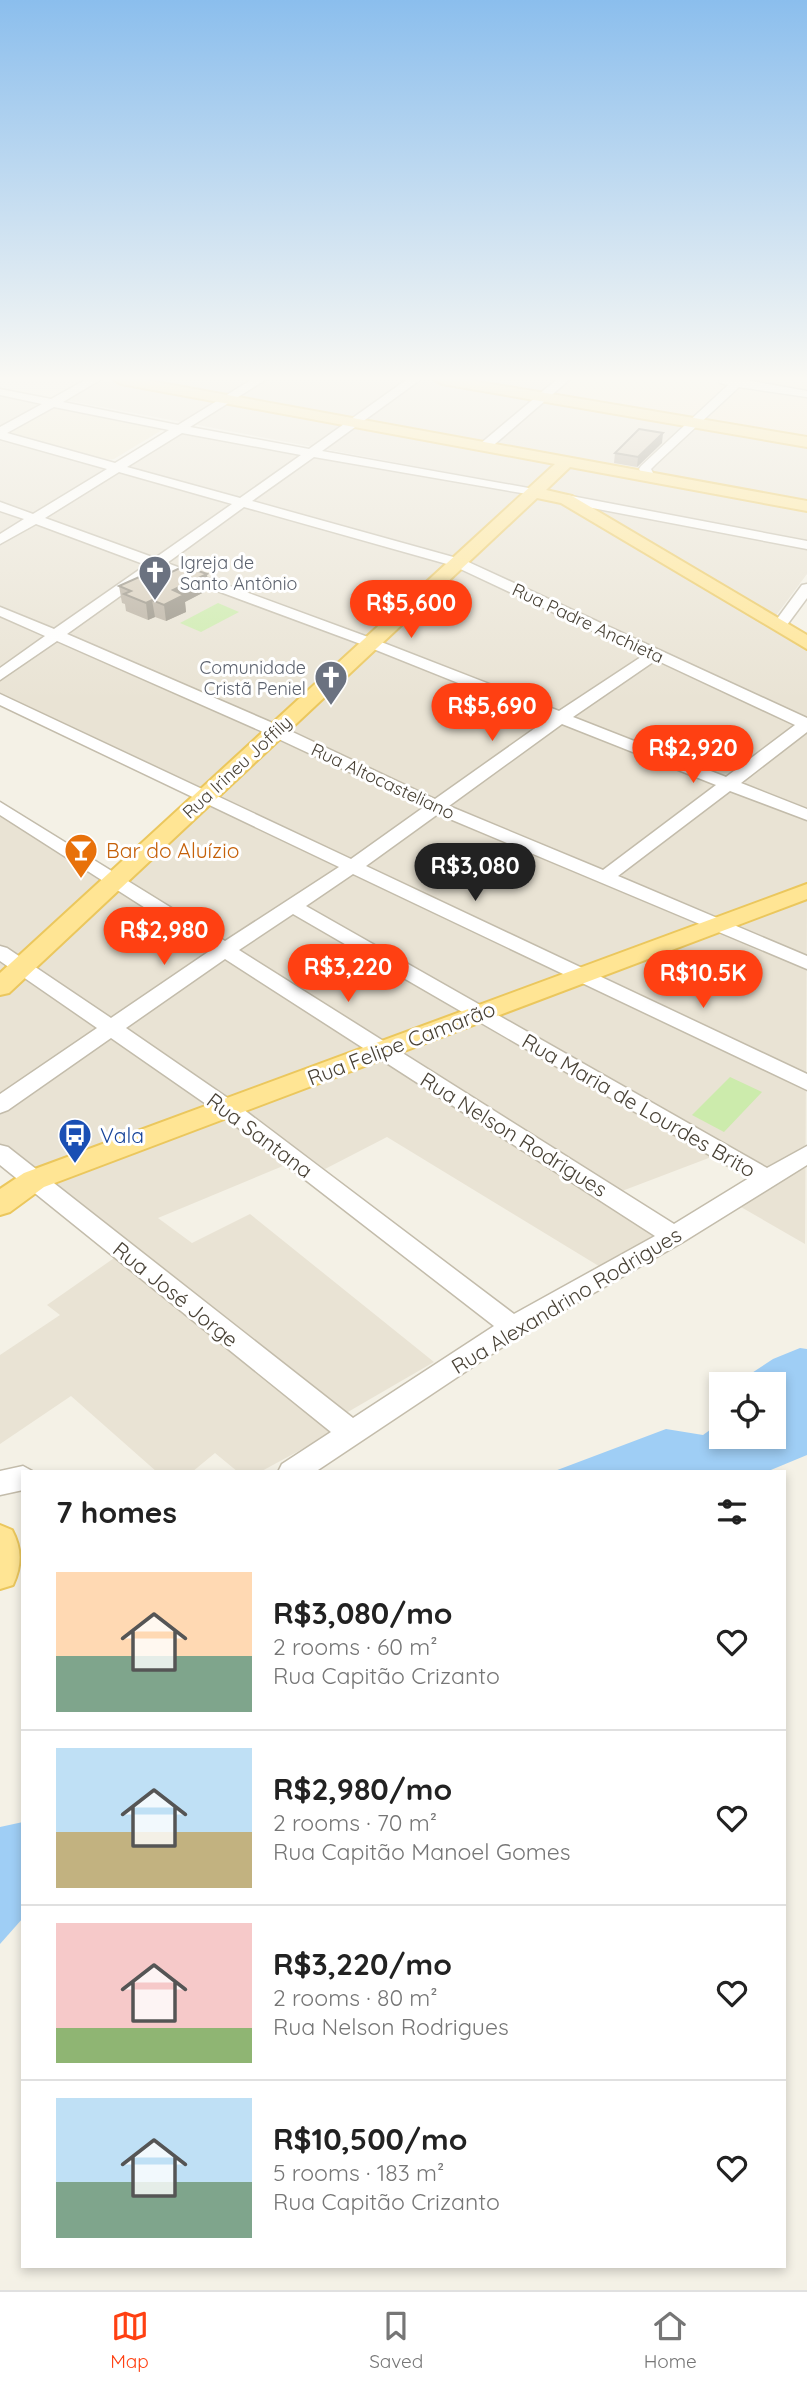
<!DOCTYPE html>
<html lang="en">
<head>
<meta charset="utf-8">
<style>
  :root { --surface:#fff; --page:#f6f6f6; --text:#222; --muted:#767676; --line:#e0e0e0; --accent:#ff4012 }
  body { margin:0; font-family:Quicksand,sans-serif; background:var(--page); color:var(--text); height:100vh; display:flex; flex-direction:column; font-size:26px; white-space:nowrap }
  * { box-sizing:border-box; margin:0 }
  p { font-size:23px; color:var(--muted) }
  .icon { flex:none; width:38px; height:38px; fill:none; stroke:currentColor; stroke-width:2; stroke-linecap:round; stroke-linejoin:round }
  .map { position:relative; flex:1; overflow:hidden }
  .side { position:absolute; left:21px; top:1470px; width:765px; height:798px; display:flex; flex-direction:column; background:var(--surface); border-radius:0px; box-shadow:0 4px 10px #0003 }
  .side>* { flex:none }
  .buttons { position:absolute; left:709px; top:1372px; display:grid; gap:14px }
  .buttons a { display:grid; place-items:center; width:77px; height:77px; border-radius:0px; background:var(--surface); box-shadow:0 4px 10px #0003; font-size:35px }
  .price { position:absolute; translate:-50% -60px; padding:0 16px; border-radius:24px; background:var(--accent); color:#fff; font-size:23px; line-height:46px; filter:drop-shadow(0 2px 4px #0008) }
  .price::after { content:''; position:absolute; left:50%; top:42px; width:21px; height:16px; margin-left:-10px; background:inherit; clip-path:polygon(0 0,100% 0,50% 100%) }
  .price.current { background:#222; color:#fff }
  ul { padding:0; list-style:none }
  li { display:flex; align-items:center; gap:21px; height:175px; padding:0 35px }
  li+li { border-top:2px solid var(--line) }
  li span { display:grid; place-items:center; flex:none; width:196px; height:140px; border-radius:0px; color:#555 }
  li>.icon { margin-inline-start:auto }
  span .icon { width:84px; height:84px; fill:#fffc; stroke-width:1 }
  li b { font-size:30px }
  h2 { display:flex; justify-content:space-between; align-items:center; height:84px; padding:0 35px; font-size:30px }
  .menu { display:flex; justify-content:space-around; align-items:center; height:98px; border-top:2px solid var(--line); background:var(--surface); font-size:19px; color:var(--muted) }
  .menu a { display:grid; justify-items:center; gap:4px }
  .menu .current { color:var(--accent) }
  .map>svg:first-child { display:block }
</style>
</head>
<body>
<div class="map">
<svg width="807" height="2290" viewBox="0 0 807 2290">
  <rect width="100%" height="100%" fill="#f4f1e6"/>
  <g fill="#e9e3d4">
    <polygon points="100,380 807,508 807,574 775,617 568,495 65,400"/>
    <polygon points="121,380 563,380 807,442 807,506"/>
    <polygon points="0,391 55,402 0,432"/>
    <polygon points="185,427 566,499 807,646 807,891 34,1180 0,1153 0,807 114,880 205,797 0,699 0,435 120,467"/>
    <polygon points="807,894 805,1244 720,1195 754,1178 714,1156 622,1191 672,1227 602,1268 387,1137 325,1169 307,1156 158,1218 192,1243 250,1214 434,1362 341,1416 45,1182"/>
    <polygon points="117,1256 341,1428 260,1472 238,1472 215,1453 192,1472 157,1472 71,1396 0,1444 0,1355 60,1315 47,1305"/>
  </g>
  <polygon fill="#f7e9d0" points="563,380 807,380 807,443 543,397"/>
  <polygon fill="#eee7cf" points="57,408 159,428 162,430 114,459 107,460 12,433 11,431 51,409"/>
  <g fill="#ccebac">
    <polygon points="218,603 239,612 201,632 180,623"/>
    <polygon points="730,1077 762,1092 724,1132 692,1115"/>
  </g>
  <g fill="#9fcef5">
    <polygon points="800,1348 807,1349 807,1455 766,1472 552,1472 666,1429 703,1435 721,1422 721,1437 774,1437 774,1384 735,1384 773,1359"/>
    <polygon points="23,1822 23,1918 0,1944 0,1827"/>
  </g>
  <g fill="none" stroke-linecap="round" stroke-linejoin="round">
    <defs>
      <g id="minor">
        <path d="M85,380H100L63,402L178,425L251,380H265L190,427L309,449L406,380H420L322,451L534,489L540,493L539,496L314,457L252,501L464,560L807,718V732L741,783L807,809V820L730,791L618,876L807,956V969L438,814L366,866L807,1074V1090L353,874L306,906L767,1168L807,1146V1165L683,1242L522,1334L315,1472H278L282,1464L331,1432L0,1165V1145L8,1147L353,1418L494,1326L219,1113L111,1038L8,1110L0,1113V1094L97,1028L0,961V946L7,948L111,1018L211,950L0,815V802L225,941L339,867L0,705V694L351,859L424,807L270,735L57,641L0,680V668L45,636L0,616V607L54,629L146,565L36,524L0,544V534L24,519L0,511V502L33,514L107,469L0,439V427L42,404L0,395V389L51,399ZM54,407L169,430L115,463L7,433ZM182,433L301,455L240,498L127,467ZM119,472L232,504L155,558L45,518ZM244,507L454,566L644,655L559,711L376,640L167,563ZM158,569L366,646L548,719L435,799L282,727L67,634ZM656,660L795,725L726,777L573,717ZM562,724L716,785L603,870L449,806ZM293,914L749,1178L674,1224L239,950ZM225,959L655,1236L514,1314L235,1103L126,1028Z"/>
        <polygon points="556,380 569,380 488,450 480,450 480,444"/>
        <polygon points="746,380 807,391 807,397 739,387 656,464 651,469 655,477 653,480 645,480 639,469 641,466 728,385 720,383 719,380"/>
        <polygon points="566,495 807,541 807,549 561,502 559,499"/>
        <polygon points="807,584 807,598 784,629 774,629 772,626 774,623 802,585"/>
        <polygon points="23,1466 34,1472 23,1472 23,1490 0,1495 0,1471"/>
      </g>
      <g id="major">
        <polygon points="114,380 145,380 807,501 807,511 570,467 546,490 572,496 807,635 807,649 561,503 537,498 9,993 0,995 0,973 555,464 121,384"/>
        <polygon points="435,380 467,380 807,437 807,447 442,384"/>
        <polygon points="807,884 807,899 44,1187 10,1212 0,1215 0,1189 24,1173"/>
        <path d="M0,1525L12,1530C22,1549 22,1565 13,1585L0,1589Z"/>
      </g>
    </defs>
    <use href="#minor" stroke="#c3bcab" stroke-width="3"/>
    <use href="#major" stroke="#ebc75d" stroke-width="4"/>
    <use href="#minor" fill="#fff" fill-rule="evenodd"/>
    <use href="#major" fill="#ffe594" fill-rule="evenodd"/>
  </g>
  <g fill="#b9b0a1">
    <polygon points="662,443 637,467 614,463 615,453"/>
    <polygon points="207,574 208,590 185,602 186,612 166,621 155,617 148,620 126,611 125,604 122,603 119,586"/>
  </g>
  <g fill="#969083">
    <polygon points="663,433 662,443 637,467 638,457"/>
    <polygon points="207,574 208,590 185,602 186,612 166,621 164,605 173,590"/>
    <polygon points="152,600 155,617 148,620 146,603"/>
  </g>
  <g fill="#d7cdbb" stroke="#969083" stroke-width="2">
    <polygon points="639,429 663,433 638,457 615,453"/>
    <polygon points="184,566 207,574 173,590 184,595 164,605 152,600 146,603 124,594 131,591 119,586 139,577 151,582"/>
  </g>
  <linearGradient id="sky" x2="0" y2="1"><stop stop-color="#8bbeed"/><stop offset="0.54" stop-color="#faf9f4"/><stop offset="1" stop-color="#faf9f4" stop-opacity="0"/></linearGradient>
  <rect width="807" height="701" fill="url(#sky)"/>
  <defs>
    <symbol id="church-pin" viewBox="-11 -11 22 30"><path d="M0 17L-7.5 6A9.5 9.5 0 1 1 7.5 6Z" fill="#6b7280" stroke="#fff"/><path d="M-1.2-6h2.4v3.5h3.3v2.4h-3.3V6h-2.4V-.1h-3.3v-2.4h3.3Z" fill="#fff"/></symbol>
    <symbol id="bar-pin" viewBox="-11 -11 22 30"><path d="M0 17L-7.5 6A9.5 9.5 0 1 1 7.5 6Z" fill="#e8710a" stroke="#fff"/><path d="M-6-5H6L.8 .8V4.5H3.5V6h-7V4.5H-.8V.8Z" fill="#fff"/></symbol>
    <symbol id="bus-pin" viewBox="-11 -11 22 30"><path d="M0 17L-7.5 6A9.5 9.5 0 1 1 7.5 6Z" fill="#1a4fb4" stroke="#fff"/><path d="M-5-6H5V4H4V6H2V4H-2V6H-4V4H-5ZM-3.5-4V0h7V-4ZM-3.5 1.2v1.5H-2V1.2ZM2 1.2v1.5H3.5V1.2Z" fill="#fff"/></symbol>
  </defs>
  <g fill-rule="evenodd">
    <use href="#church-pin" x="136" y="553" width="38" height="52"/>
    <use href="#church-pin" x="312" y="658" width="38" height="52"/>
    <use href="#bar-pin" x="62" y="831" width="38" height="52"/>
    <use href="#bus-pin" x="56" y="1116" width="38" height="52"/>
  </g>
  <g text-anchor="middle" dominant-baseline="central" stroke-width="6" stroke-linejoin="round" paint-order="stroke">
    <g font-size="18" fill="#5b616d" stroke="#fff" text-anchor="start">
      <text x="180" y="562">Igreja de<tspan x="180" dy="21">Santo Antônio</tspan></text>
      <text x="306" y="667" text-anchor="end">Comunidade<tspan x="306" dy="21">Cristã Peniel</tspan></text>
    </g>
    <g font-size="18" fill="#484135" stroke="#fff">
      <text transform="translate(588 623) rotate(25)">Rua Padre Anchieta</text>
      <text transform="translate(237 767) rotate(-43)">Rua Irineu Joffily</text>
      <text transform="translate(383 781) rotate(25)">Rua Altocasteliano</text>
    </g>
    <g font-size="21" fill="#c56008" stroke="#fff" text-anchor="start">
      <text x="106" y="850">Bar do Aluízio</text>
    </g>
    <g font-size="21" fill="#484135" stroke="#fff">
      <text transform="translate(401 1043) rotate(-21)">Rua Felipe Camarão</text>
      <text transform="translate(639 1105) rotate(30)">Rua Maria de Lourdes Brito</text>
      <text transform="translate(514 1134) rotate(32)">Rua Nelson Rodrigues</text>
      <text transform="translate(260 1135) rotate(37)">Rua Santana</text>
      <text transform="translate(176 1294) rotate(39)">Rua José Jorge</text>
      <text transform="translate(566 1300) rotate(-31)">Rua Alexandrino Rodrigues</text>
    </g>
    <g font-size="21" fill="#164399" stroke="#fff" text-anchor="start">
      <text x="100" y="1135">Vala</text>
    </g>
  </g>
</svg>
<div class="buttons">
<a><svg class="icon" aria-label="locate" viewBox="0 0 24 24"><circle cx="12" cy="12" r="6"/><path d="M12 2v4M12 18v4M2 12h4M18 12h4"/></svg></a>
</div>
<b class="price" style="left:411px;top:640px">R$5,600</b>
<b class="price" style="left:492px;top:743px">R$5,690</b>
<b class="price" style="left:693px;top:785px">R$2,920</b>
<b class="price current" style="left:475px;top:903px">R$3,080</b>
<b class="price" style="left:164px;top:967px">R$2,980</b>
<b class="price" style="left:348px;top:1004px">R$3,220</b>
<b class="price" style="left:703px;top:1010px">R$10.5K</b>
<section class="side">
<h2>7 homes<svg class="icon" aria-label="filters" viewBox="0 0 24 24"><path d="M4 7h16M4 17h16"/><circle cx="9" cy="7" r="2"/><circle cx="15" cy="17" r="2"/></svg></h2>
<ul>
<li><span style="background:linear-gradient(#ffd9b3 60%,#7fa58c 0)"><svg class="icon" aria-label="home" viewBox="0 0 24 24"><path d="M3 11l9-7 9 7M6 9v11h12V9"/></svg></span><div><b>R$3,080/mo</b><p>2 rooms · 60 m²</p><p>Rua Capitão Crizanto</p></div><svg class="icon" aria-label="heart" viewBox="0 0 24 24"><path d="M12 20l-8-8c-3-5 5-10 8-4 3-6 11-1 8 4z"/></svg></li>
<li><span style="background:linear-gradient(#bfe0f5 60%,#c2b280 0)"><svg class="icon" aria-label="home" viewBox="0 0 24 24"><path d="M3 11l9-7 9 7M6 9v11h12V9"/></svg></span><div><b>R$2,980/mo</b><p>2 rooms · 70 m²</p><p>Rua Capitão Manoel Gomes</p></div><svg class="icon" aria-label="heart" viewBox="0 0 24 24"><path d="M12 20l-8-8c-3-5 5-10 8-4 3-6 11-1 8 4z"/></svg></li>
<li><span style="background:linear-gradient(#f6c9c9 75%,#8fb573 0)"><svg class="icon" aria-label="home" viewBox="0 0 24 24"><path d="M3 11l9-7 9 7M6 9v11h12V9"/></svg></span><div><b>R$3,220/mo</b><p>2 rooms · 80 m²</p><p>Rua Nelson Rodrigues</p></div><svg class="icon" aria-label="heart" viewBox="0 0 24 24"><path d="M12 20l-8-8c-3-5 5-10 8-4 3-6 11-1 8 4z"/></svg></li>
<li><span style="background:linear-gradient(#bfe0f5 60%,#7fa58c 0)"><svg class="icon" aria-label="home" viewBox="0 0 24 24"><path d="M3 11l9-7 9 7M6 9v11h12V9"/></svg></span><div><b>R$10,500/mo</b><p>5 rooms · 183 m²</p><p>Rua Capitão Crizanto</p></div><svg class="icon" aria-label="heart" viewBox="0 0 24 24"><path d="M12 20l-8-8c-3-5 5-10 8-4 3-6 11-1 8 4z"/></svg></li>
</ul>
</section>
</div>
<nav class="menu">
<a class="current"><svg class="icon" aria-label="map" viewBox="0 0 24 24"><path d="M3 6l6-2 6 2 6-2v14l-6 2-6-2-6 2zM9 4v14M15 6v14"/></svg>Map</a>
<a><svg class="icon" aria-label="saved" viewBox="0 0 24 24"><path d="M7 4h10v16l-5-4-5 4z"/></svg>Saved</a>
<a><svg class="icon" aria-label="home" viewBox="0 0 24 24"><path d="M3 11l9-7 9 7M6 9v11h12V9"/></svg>Home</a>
</nav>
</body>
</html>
